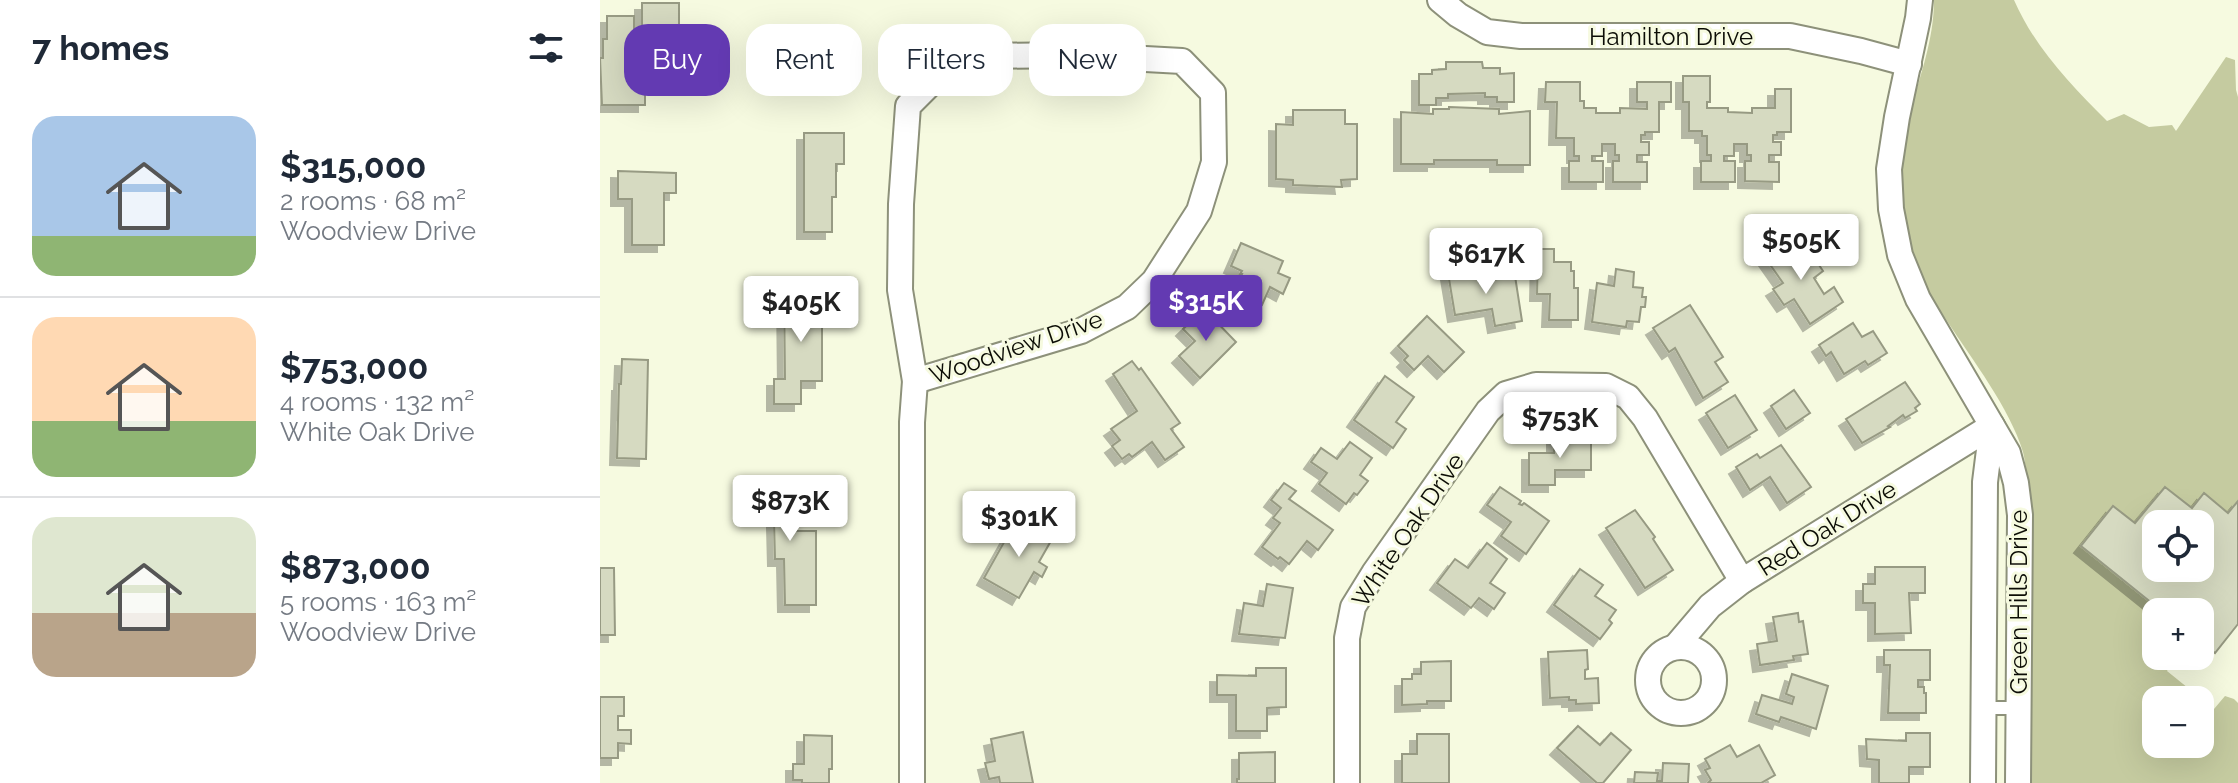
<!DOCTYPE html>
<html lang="en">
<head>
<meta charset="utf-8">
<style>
  :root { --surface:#fff; --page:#f6f6f7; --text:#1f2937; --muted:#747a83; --line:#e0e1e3; --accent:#633ab2 }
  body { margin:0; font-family:Raleway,sans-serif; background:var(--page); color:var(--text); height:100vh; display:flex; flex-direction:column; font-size:30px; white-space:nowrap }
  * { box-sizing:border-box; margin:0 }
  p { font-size:26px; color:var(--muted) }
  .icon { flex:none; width:44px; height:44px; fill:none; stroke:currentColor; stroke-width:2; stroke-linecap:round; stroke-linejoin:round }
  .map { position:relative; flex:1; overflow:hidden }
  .sheet { display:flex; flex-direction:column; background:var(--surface); width:600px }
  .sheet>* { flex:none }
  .hud { position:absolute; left:24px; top:24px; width:760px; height:72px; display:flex; gap:16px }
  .buttons { position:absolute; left:1542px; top:510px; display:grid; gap:16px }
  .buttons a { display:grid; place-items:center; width:72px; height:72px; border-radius:16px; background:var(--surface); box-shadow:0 8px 32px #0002; font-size:40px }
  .price { position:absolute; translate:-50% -68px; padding:0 18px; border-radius:8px; background:#fff; color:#222; font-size:26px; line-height:52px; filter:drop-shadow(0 2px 4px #0008) }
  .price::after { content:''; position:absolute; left:50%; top:48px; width:24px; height:18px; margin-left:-12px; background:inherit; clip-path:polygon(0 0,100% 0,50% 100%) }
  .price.selected { background:var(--accent); color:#fff }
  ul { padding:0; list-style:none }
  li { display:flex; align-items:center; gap:24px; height:200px; padding:0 32px }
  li+li { border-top:2px solid var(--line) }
  li span { display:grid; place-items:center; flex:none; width:224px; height:160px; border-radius:24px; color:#555 }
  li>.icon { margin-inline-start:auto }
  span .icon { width:96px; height:96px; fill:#fffc; stroke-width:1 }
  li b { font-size:34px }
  h2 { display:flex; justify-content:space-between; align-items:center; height:96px; padding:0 32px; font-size:34px }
  .pill { padding:0 28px; border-radius:24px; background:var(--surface); box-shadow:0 8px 32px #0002; font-size:28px; line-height:72px }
  .pill.selected { background:var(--accent); color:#fff }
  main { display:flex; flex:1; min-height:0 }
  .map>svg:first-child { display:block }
</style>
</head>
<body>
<main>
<section class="sheet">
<h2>7 homes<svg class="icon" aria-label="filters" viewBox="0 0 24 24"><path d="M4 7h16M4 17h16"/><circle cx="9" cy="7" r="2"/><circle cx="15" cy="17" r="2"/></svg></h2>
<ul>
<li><span style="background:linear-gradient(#a9c7e8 75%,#8fb573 0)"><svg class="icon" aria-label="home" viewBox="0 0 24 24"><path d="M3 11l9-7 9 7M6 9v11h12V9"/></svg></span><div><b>$315,000</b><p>2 rooms · 68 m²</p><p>Woodview Drive</p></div></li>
<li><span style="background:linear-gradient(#ffd9b3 65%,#8fb573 0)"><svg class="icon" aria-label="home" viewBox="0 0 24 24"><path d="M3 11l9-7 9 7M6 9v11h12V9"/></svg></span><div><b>$753,000</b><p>4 rooms · 132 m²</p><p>White Oak Drive</p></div></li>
<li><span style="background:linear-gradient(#dfe7d0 60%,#b9a48a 0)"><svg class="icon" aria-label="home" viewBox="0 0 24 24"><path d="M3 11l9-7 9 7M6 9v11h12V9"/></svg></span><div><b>$873,000</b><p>5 rooms · 163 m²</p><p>Woodview Drive</p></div></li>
</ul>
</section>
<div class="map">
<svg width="1638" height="783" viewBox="0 0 1638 783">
  <defs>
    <filter id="shadow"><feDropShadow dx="-7" dy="7" stdDeviation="0" flood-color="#0004"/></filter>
  </defs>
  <rect width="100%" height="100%" fill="#f6fae0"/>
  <path fill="#c5cba0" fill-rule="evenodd" d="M1334,0H1414C1435,48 1471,85 1507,121L1524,114L1549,127L1572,125L1576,131L1626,57L1635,60L1636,90L1638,97V501L1628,513L1604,493L1592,508L1565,487L1535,523L1513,506L1481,546L1563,612H1556V656H1576L1567,671L1614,709L1625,696L1634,699L1638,703V783H1429L1428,489C1426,477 1426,464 1423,452C1409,407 1373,361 1347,321C1333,300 1316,276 1310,251C1300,208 1298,156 1310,113C1320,75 1334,40 1334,0ZM1556,700H1600V744H1556Z"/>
  <g fill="#d6dac1" stroke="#979a83" stroke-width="2" fill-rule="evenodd" filter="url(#shadow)">
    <rect x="42" y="3" width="37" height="24"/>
    <polygon points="7,16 34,16 34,69 45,69 45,105 2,105 0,58 3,58 3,39 7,39"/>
    <rect x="54" y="30" width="16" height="14"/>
    <polygon points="846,62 882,62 883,68 900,68 900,74 914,73 914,102 897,102 897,97 885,97 885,93 848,94 848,98 836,98 836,105 819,105 819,74 832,74 832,70 846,69"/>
    <polygon points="1083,76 1110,76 1110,102 1107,102 1107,108 1128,108 1128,112 1152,113 1152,108 1175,108 1175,89 1191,89 1191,132 1177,132 1177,135 1173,135 1173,142 1181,142 1181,155 1169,155 1169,162 1179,162 1179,182 1145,181 1145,161 1151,161 1151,155 1147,155 1147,144 1134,144 1134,156 1124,156 1124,161 1135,161 1135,182 1101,182 1101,161 1111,161 1111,155 1107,155 1107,136 1102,136 1102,131 1089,131 1089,102 1083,102"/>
    <polygon points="946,82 980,82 980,101 984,101 984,108 996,108 996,113 1020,113 1020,108 1047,109 1047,102 1037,102 1037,82 1071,82 1071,102 1059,102 1059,132 1045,132 1045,135 1041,135 1041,142 1049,142 1049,155 1037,155 1037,162 1047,162 1047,182 1013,182 1013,161 1019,161 1019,155 1015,155 1015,144 1002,144 1002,156 992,156 992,161 1003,161 1003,182 969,182 969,161 979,161 979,156 974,156 974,138 956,138 957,102 945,102"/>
    <polygon points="849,107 899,109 899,114 930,111 930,165 897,165 897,160 834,160 834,164 801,164 801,112 833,114 833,109 849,109"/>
    <polygon points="693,110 745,110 745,124 757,124 757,179 741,180 742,187 693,185 693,180 676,179 676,124 693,125"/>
    <polygon points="204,133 244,133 244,164 236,164 236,197 232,197 232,232 204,232"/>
    <polygon points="18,171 76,173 76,193 64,193 64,245 32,245 32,199 18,199"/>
    <polygon points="1189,240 1201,259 1211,253 1223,271 1214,278 1224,294 1234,287 1243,302 1210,324 1194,299 1184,305 1173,289 1183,283 1164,256"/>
    <polygon points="641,243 683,261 678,273 690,278 683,294 670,287 662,305 634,293 642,274 640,274 642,271 631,266"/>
    <polygon points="938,249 954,249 954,262 971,262 971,271 974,271 974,288 978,288 978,320 949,320 950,294 937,294"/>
    <polygon points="876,268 879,282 915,276 922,321 895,326 892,309 855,315 848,273"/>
    <polygon points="1016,269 1034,272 1033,287 1043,288 1042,297 1046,297 1045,307 1041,307 1039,322 1027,321 1026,327 992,322 997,283 1014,286"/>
    <polygon points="184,290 222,290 222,381 201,381 201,404 174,404 174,379 185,379"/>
    <polygon points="1090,305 1123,357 1115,362 1128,382 1103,398 1075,348 1069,352 1053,328"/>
    <polygon points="604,309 636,342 600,378 579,356 595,341 583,329"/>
    <polygon points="827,316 864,352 844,372 828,356 814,370 804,360 808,356 798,346"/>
    <polygon points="1253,323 1262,337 1273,331 1287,353 1268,365 1265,361 1244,374 1231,352 1226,356 1219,345"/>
    <polygon points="22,359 48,360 46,459 17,458 19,384 21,384"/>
    <polygon points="532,361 539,370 541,368 580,423 571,429 584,447 565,460 552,442 532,457 529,454 522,459 512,446 520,440 511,429 537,411 513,374"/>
    <polygon points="785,376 814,397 796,422 806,429 793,448 754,420"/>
    <polygon points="1305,382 1320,404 1315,408 1317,411 1305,418 1303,415 1288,426 1290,427 1262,443 1246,419"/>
    <polygon points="1194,390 1210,413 1186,429 1171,406"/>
    <polygon points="1135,395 1157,430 1128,448 1106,413"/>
    <polygon points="954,437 991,437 991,470 955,470 955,485 929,485 929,453 954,453"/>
    <polygon points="750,442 772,458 760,475 768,481 757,495 754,493 746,504 719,484 727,473 711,462 721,448 737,459"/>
    <polygon points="1181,445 1211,487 1187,503 1170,477 1150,490 1136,467 1157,454 1160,458"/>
    <polygon points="684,483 696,491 689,499 733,530 718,550 707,541 689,564 680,557 678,559 662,547 680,523 673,518 681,508 671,500"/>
    <polygon points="154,484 194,484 196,531 216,531 216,605 185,605 184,559 175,559 174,521 182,521 182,513 154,514"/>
    <polygon points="900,487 921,501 919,504 922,505 924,503 949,521 926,554 901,536 911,522 887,505"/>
    <path d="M1565,487L1592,508L1604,493L1628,513L1638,501V624L1615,653L1600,641V612H1563L1481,546L1513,506L1535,523ZM1556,524H1600V568H1556Z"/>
    <polygon points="1035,510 1055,537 1053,539 1073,570 1045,588 1006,528"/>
    <polygon points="417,519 452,539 439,562 447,567 442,577 434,572 419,598 384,578"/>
    <polygon points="887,543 907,559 890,583 905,593 894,609 879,598 871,608 837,583 855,559 868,568"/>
    <polygon points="1275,567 1325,567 1325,593 1309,593 1311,633 1275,634 1275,603 1263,603 1263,584 1275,584"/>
    <polygon points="0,568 14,568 15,635 0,635"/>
    <polygon points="980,569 1003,585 995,596 1016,610 1009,620 1012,623 1000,639 954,605"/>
    <polygon points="667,584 693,588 685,638 639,634 644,603 663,606"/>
    <polygon points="1198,613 1199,622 1203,621 1208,654 1193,656 1194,660 1160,665 1157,644 1177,641 1173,617"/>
    <polygon points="987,650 988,669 985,670 985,679 998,678 999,703 976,704 976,700 969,700 969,697 950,698 948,652"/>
    <polygon points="1284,650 1330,650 1330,680 1318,680 1318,687 1324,687 1324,693 1326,693 1326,713 1288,713 1290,665 1284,665"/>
    <polygon points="851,661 851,701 827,701 827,704 802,705 802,679 812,679 812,674 821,674 821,662"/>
    <polygon points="656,668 686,668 686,707 667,708 667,731 636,731 636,695 617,695 617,675 656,676"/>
    <polygon points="1192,674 1228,686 1216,729 1181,717 1179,722 1156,714 1162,695 1192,704 1194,697 1186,694"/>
    <polygon points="0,697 24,697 24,716 18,716 18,730 31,730 31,744 18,743 18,758 0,758"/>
    <polygon points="978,726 1000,745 1011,733 1031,750 1003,783 997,783 957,748"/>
    <polygon points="423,732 433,783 400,783 399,777 389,779 385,763 395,761 391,739"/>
    <polygon points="1306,733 1330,733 1330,767 1309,767 1309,783 1279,783 1279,760 1267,759 1266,739 1306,741"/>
    <polygon points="817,734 849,734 849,783 802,783 802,754 817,754"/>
    <polygon points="204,735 232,736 232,769 229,769 229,783 202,783 202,780 193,780 193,764 204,764"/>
    <polygon points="1130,745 1137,757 1159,745 1175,775 1161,783 1108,783 1111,780 1105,770 1110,768 1105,759"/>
    <polygon points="675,752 675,783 637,783 637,779 639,779 639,753"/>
    <polygon points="1063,763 1089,764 1088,783 1034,783 1035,772 1058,773 1057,781 1062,781"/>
  </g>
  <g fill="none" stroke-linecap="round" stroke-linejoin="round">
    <defs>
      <polyline id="service" points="1384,708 1418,708"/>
      <g id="minor">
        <polyline points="840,0 858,15 887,32 921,36 1190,36 1261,51 1309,64"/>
        <polyline points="1320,0 1318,18 1297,117 1289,169 1291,209 1300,255 1318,299 1408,453 1416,483 1420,515 1418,783"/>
        <polygon points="472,55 582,61 613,93 614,162 599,211 554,281 527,307 481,331 315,381 300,290 301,204 308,106 334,80 383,56"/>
        <polyline points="1076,646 1110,606 1142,581 1392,426"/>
        <circle cx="1081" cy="680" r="33"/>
        <polyline points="312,783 312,422 315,381"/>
        <polyline points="747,783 747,638 753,607 774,573 888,411 906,394 936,385 1006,386 1028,397 1045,418 1142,581"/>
        <polyline points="1383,783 1385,482 1392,426"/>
      </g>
    </defs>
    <use href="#service" stroke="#8d917a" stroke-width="16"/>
    <use href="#minor" stroke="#8d917a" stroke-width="28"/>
    <use href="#service" stroke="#fff" stroke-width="12"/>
    <use href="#minor" stroke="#fff" stroke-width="24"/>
  </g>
  <g text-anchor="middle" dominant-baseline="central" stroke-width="6" stroke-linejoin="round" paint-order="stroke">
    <g font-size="24" fill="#0b0c05" stroke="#f6fae0">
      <text x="1071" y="36">Hamilton Drive</text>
      <text transform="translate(416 347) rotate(-19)">Woodview Drive</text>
      <text transform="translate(1227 528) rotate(-32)">Red Oak Drive</text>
      <text transform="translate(808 530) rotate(-56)">White Oak Drive</text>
      <text transform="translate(1418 602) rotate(-90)">Green Hills Drive</text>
    </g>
  </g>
</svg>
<div class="buttons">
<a><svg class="icon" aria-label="locate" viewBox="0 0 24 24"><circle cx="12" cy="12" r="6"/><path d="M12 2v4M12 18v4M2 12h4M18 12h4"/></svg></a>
<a>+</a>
<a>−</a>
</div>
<b class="price" style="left:1201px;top:282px">$505K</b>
<b class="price" style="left:886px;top:296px">$617K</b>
<b class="price selected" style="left:606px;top:343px">$315K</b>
<b class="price" style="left:201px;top:344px">$405K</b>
<b class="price" style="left:960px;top:460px">$753K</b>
<b class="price" style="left:190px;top:543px">$873K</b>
<b class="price" style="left:419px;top:559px">$301K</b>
<div class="hud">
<a class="pill selected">Buy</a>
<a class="pill">Rent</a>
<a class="pill">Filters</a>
<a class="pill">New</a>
</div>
</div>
</main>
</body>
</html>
